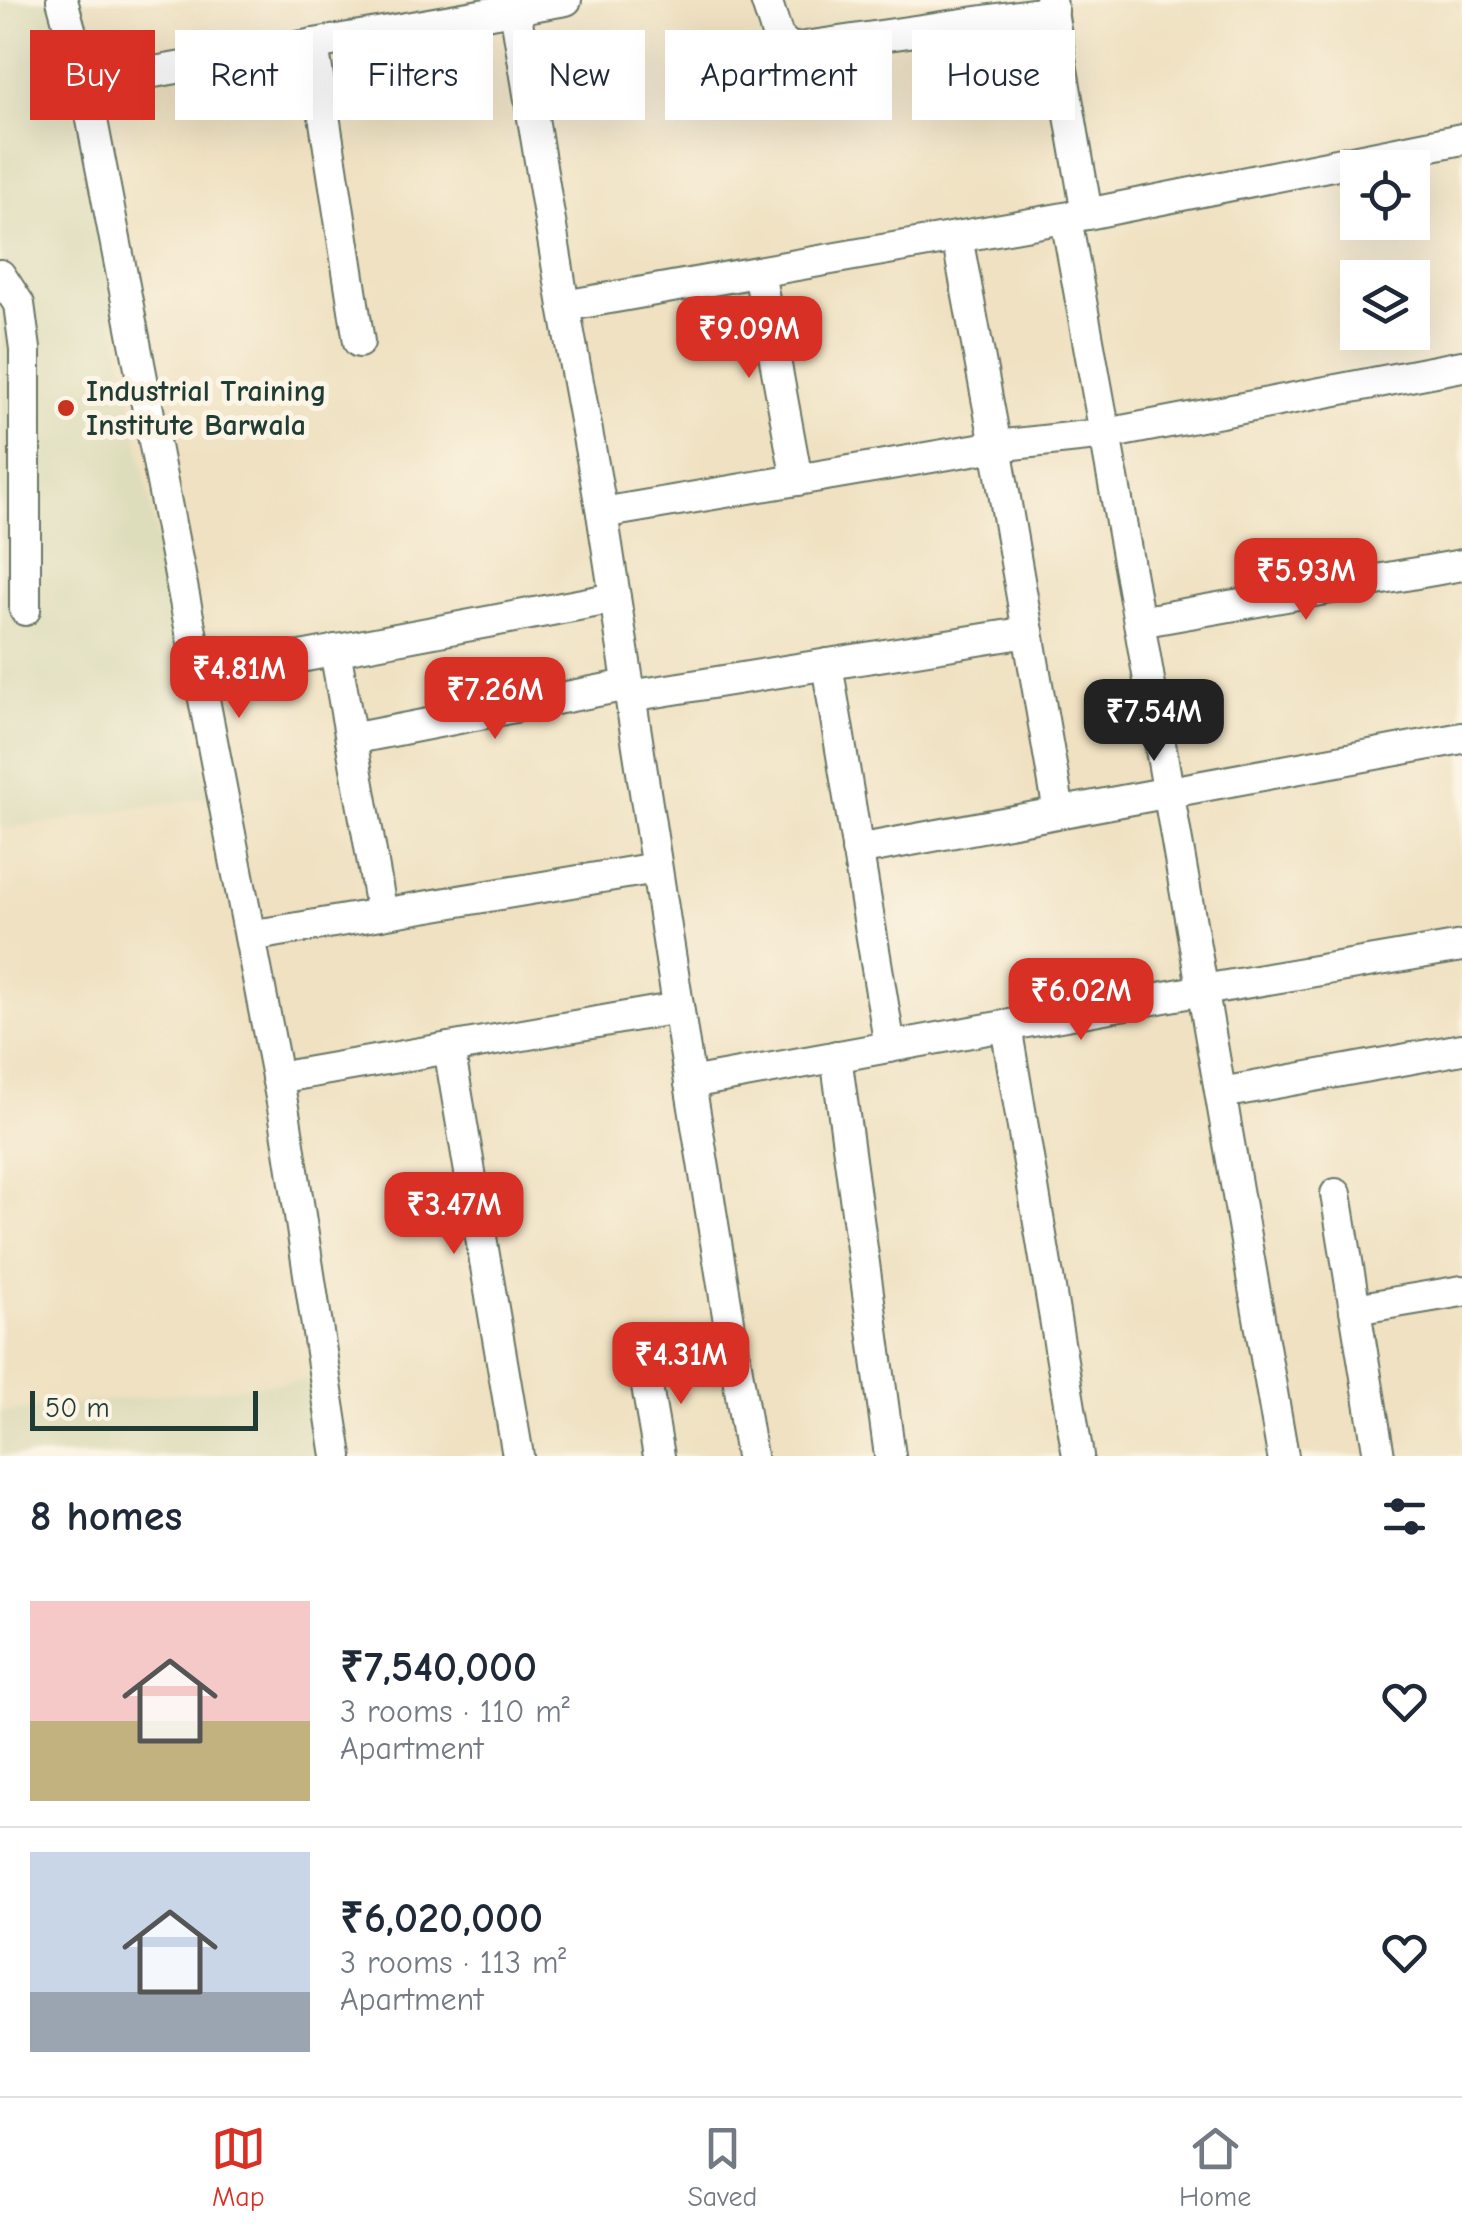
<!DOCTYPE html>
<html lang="en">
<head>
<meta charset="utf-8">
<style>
  :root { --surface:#fff; --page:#f6f6f7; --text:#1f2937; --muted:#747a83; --line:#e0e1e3; --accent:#d93025 }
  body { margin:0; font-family:"Comic Neue",sans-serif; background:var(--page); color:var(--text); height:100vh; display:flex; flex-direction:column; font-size:38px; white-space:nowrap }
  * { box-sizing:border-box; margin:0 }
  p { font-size:32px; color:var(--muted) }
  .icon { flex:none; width:55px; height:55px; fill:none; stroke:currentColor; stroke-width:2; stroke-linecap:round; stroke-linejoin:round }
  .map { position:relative; height:1456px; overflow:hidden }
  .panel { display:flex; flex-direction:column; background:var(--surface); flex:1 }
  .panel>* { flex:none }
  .banner { position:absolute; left:30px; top:30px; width:1402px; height:90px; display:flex; gap:20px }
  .tools { position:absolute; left:1340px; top:150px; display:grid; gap:20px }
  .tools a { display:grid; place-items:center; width:90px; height:90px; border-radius:0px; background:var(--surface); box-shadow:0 10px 40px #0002; font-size:50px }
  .scale { position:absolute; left:30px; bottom:25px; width:228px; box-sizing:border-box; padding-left:10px; border:5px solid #1f3d34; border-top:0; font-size:28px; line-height:35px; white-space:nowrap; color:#1f3d34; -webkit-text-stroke:8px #fcf5e5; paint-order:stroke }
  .price { position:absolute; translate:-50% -85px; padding:0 22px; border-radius:20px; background:var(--accent); color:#fff; font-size:32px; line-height:65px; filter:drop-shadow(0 2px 5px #0008) }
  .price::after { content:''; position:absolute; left:50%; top:60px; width:30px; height:22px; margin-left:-15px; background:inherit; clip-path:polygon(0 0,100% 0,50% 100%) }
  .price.selected { background:#222; color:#fff }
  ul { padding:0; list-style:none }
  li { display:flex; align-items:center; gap:30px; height:250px; padding:0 30px }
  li+li { border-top:2px solid var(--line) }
  li span { display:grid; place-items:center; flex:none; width:280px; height:200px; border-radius:0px; color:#555 }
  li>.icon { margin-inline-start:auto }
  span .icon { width:120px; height:120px; fill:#fffc; stroke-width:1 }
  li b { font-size:42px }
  h2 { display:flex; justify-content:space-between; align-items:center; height:120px; padding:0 30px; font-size:42px }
  .pill { padding:0 35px; border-radius:0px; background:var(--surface); box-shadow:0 10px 40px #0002; font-size:35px; line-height:90px }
  .pill.selected { background:var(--accent); color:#fff }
  .tab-bar { display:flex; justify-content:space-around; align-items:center; height:140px; border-top:2px solid var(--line); background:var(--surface); font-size:28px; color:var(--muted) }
  .tab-bar a { display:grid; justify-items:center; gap:5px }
  .tab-bar .selected { color:var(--accent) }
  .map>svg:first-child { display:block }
</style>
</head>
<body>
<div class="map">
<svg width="1462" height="1456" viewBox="0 0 1462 1456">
  <rect width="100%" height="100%" fill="#fcf5e5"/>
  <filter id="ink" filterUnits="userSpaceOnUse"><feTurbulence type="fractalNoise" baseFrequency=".01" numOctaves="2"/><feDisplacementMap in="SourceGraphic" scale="20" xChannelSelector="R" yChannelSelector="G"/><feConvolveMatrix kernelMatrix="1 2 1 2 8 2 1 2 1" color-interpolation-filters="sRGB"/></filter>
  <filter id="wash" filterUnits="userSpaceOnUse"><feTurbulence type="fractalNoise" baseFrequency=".0048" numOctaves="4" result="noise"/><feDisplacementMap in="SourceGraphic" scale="40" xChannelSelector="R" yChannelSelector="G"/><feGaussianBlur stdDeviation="2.25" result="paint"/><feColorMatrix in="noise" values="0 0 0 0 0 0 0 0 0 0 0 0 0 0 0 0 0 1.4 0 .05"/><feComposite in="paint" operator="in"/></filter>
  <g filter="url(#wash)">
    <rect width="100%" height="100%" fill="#efe1c1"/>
    <g fill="#deddbb">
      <polygon points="0,0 50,0 55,18 208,797 0,830"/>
      <polygon points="310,1380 322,1456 0,1456 0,1412"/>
    </g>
  </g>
  <g filter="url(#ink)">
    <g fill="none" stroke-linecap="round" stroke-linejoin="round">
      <defs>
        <g id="minor">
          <polyline points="62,0 85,84 285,1118 337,1456"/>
          <polyline points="766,0 778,37 791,49 1053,11"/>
          <polyline points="1050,0 1087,214"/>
          <polyline points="515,9 564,306 602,513 690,1083 751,1456"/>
          <polyline points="313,44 359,342"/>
          <polyline points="85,84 566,0"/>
          <polyline points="1066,218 1139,622 1283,1456"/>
          <polyline points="957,237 996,446 1059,812"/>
          <polyline points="759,272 797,480"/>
          <polyline points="0,275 19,304 25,349 25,610"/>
          <polyline points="564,306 1087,214 1462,139"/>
          <polyline points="602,513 996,446 1106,434 1462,366"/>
          <polyline points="1139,622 1462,565"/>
          <polyline points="335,650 382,914"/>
          <polyline points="827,664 890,1047"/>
          <polyline points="199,676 615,598"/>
          <polyline points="630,696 1028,632"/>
          <polyline points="351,739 628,685"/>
          <polyline points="857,850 1462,738"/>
          <polyline points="250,936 656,868"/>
          <polyline points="1006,1026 1078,1456"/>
          <polyline points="449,1048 518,1456"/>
          <polyline points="836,1056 890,1456"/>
          <polyline points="277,1078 678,1008"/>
          <polyline points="690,1083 1203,990 1462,946"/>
          <polyline points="1221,1093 1462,1049"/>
          <polyline points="1336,1194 1379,1456"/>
          <polyline points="1355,1309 1462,1291"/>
          <polyline points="644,1369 659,1456"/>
        </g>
      </defs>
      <use href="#minor" stroke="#687665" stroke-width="34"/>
      <use href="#minor" stroke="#fff" stroke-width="30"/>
    </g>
  </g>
  <circle fill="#c8321e" stroke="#fcf5e5" stroke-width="4" cx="66" cy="408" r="10"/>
  <g text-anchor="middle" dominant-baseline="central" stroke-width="10" stroke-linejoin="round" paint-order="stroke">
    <g font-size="30" font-weight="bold" fill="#1f3d34" stroke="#fcf5e5" text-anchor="start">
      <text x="86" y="391">Industrial Training<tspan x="86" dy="34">Institute Barwala</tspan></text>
    </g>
  </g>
</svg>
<div class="tools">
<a><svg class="icon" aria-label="locate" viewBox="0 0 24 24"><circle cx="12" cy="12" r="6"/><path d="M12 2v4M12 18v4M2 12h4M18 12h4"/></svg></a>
<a><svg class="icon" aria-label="layers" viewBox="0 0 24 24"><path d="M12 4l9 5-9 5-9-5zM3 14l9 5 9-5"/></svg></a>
</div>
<div class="scale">50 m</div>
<b class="price" style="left:749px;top:381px">₹9.09M</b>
<b class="price" style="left:1306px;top:623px">₹5.93M</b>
<b class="price" style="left:239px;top:721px">₹4.81M</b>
<b class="price" style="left:495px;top:742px">₹7.26M</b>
<b class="price selected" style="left:1154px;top:764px">₹7.54M</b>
<b class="price" style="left:1081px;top:1043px">₹6.02M</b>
<b class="price" style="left:454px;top:1257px">₹3.47M</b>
<b class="price" style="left:681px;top:1407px">₹4.31M</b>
<div class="banner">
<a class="pill selected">Buy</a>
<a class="pill">Rent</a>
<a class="pill">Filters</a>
<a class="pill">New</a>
<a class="pill">Apartment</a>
<a class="pill">House</a>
</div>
</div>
<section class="panel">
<h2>8 homes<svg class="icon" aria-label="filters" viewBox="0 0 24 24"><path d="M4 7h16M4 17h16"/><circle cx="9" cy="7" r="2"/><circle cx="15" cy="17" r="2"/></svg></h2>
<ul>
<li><span style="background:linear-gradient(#f6c9c9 60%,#c2b280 0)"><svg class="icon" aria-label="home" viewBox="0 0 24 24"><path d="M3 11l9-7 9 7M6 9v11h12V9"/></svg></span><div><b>₹7,540,000</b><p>3 rooms · 110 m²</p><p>Apartment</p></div><svg class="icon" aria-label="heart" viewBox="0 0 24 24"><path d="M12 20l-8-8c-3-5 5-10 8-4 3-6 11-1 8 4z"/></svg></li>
<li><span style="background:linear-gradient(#c9d6e8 70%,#9aa5b1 0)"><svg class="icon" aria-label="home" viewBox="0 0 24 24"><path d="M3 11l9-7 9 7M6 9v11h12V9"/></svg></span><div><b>₹6,020,000</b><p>3 rooms · 113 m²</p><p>Apartment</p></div><svg class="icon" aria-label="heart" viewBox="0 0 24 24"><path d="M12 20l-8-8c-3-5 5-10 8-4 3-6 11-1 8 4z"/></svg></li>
</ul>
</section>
<nav class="tab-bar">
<a class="selected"><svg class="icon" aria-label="map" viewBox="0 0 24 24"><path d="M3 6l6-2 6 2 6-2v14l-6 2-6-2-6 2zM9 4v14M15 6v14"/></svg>Map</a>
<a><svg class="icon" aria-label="saved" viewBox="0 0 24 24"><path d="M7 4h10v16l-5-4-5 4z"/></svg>Saved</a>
<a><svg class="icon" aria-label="home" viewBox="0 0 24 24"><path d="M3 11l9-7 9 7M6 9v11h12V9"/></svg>Home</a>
</nav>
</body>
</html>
